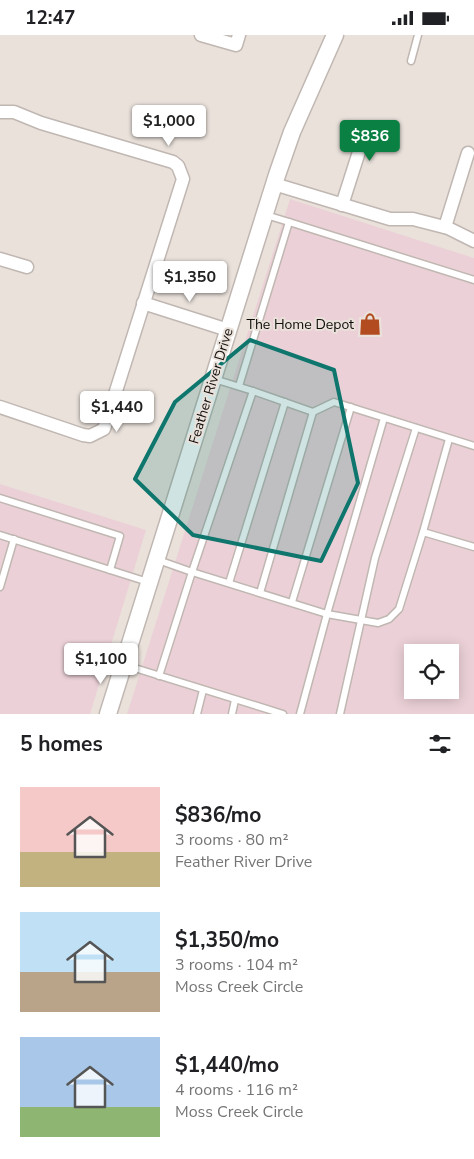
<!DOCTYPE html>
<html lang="en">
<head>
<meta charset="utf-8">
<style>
  :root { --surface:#fff; --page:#f2f2f2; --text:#202124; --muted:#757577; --accent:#0b8043 }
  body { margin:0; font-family:"Nunito Sans",sans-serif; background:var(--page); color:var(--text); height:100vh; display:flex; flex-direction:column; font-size:19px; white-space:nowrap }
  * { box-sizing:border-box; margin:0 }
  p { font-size:16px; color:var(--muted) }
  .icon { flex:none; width:28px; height:28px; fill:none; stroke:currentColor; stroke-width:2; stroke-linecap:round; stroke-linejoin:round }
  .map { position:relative; height:679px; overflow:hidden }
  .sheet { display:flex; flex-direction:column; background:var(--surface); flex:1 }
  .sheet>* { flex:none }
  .controls { position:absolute; left:404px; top:609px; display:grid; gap:10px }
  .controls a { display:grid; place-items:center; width:55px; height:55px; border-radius:0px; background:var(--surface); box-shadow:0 2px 12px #0003; font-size:25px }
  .price { position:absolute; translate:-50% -42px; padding:0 11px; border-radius:5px; background:#fff; color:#222; font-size:16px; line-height:32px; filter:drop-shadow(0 1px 2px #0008) }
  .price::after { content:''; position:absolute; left:50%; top:30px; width:15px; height:11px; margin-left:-8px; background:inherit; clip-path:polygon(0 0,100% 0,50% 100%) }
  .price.selected { background:var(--accent); color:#fff }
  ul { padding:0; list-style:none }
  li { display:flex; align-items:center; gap:15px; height:125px; padding:0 20px }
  li span { display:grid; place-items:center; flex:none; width:140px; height:100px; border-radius:0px; color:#555 }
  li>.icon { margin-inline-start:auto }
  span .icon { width:60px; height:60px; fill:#fffc; stroke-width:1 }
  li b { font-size:21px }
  h2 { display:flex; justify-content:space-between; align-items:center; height:60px; padding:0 20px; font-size:21px }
  .status { display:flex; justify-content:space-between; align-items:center; height:35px; padding:0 25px; background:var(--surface); direction:ltr }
  .status svg { height:14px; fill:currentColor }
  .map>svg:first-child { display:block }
</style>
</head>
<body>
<div class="status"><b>12:47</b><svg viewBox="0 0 49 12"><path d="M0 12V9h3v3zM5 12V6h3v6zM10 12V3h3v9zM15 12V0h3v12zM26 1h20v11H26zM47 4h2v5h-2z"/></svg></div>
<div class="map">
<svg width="474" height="679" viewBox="0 0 474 679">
  <rect width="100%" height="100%" fill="#eae1db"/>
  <g fill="#ebd1d7" fill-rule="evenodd">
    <path d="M290,164L474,223V679H127ZM412,618H450V655H412Z"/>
    <polygon points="0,449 146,495 90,679 0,679"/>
  </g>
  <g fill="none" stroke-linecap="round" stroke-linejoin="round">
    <defs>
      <g id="service">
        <polyline points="411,26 418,0"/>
        <polyline points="266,180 289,187"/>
        <polyline points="214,344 253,356 192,537 327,579 384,383"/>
        <polyline points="239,351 289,187 474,245"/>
        <polyline points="253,356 313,377 334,367 474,411"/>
        <polyline points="0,463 120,501 110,535"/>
        <polyline points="423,497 449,404"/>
        <polyline points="0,500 148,547"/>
        <polyline points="158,525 192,537 159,641"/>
        <polyline points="229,548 285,367"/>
        <polyline points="0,552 14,504"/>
        <polyline points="260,558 313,377"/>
        <polyline points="292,567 351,372"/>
        <polyline points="125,630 283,679"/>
        <polyline points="197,679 203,655"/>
        <polyline points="232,679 235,665"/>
        <polyline points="300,679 327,579 378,588 389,584 399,574 423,497 474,512"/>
        <polyline points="340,679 375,523 416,393"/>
      </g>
      <g id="minor">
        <polyline points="201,0 236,10 239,0"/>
        <polyline points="0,77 14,77 41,88 173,127 178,131 183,144 104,394 90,401 83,400 0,372"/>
        <polyline points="274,149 390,184 413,184 448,193 474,206"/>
        <polyline points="342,170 365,98"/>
        <polyline points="445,192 468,118"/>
        <polyline points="0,224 27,232"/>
        <polyline points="143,268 228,295"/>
      </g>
      <polyline id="tertiary" points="108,679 277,140 292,97 335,0"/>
    </defs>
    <use href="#service" stroke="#c0b7b2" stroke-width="9"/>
    <use href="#minor" stroke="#c0b7b2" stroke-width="15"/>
    <use href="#tertiary" stroke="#c0b7b2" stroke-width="19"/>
    <use href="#service" stroke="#fff" stroke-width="6"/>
    <use href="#minor" stroke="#fff" stroke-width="12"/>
    <use href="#tertiary" stroke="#fff" stroke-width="16"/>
  </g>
  <path fill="#0f766e" fill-opacity="0.2" stroke="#0f766e" stroke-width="4" stroke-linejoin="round" d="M250,305L334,335L358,448L321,526L193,500L135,444L175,367Z"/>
  <defs>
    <symbol id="shop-bare" viewBox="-9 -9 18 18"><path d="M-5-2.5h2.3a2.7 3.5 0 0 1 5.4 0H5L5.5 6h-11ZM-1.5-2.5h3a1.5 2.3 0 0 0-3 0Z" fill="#b24c20" stroke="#eae1db" stroke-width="2.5" paint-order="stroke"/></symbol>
  </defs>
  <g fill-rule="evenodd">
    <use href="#shop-bare" x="354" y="273" width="32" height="32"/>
  </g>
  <g text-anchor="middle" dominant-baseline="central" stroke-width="4" stroke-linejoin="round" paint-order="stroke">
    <g font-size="14" fill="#0f0c0a" stroke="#eae1db" text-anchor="end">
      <text x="354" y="289">The Home Depot</text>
    </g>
    <g font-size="14" fill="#0f0c0a" stroke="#eae1db">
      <text transform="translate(211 351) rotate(-73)">Feather River Drive</text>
    </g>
  </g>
</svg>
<div class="controls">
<a><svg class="icon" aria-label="locate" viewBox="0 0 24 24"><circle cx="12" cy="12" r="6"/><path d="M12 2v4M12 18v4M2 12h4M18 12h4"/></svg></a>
</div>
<b class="price" style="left:169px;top:112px">$1,000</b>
<b class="price selected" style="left:370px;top:127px">$836</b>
<b class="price" style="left:190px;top:268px">$1,350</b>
<b class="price" style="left:117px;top:398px">$1,440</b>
<b class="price" style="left:101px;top:650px">$1,100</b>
</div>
<section class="sheet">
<h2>5 homes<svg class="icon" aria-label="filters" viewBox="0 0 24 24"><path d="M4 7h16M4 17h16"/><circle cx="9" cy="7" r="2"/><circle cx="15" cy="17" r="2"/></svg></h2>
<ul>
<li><span style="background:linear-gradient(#f6c9c9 65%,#c2b280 0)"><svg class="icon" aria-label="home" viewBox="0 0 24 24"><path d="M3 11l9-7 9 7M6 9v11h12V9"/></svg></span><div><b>$836/mo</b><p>3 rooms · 80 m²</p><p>Feather River Drive</p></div></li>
<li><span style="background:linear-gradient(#bfe0f5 60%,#b9a48a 0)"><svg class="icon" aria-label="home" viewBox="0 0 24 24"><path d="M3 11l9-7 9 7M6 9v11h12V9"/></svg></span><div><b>$1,350/mo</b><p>3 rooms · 104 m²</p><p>Moss Creek Circle</p></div></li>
<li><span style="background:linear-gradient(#a9c7e8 70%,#8fb573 0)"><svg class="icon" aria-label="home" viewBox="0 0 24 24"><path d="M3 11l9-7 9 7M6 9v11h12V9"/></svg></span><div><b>$1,440/mo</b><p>4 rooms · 116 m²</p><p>Moss Creek Circle</p></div></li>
</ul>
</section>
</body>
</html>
